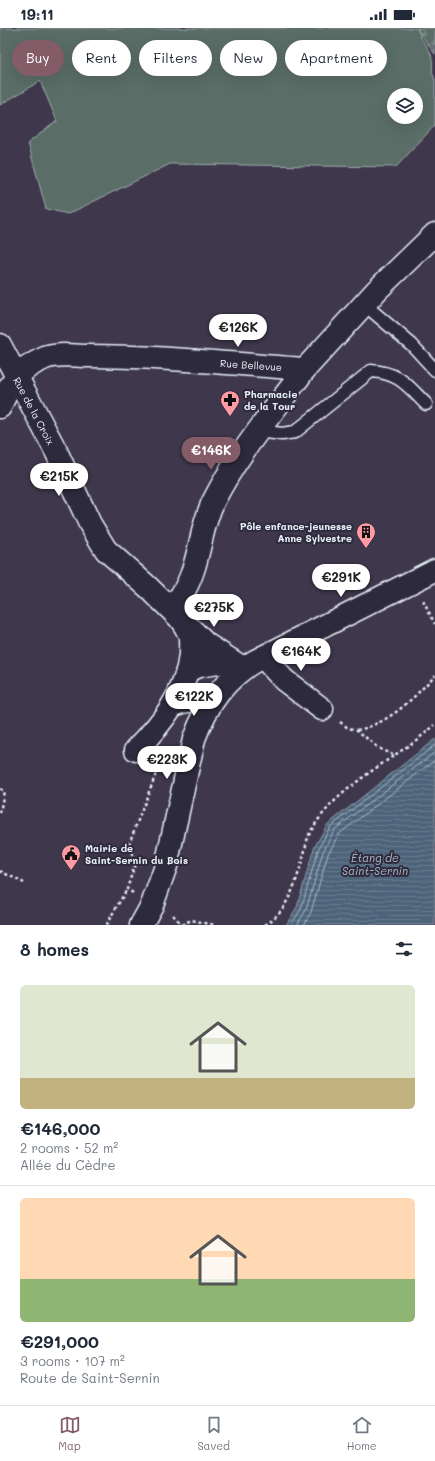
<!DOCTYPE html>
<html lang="en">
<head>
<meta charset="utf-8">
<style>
  :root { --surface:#fff; --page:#f2f2f3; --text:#1f2937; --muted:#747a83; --line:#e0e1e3; --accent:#845c67 }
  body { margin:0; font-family:Mali,sans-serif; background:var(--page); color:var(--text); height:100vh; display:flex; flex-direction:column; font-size:15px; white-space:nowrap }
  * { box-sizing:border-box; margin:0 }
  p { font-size:13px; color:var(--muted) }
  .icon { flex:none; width:22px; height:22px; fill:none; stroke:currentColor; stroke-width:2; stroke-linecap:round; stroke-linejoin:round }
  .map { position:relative; height:897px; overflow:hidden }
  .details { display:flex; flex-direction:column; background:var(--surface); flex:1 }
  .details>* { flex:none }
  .hud { position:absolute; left:12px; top:12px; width:411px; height:36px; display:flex; gap:8px }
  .fabs { position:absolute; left:387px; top:60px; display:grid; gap:8px }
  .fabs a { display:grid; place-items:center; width:36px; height:36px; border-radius:50%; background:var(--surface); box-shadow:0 4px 16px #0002; font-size:20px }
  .price { position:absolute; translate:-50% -34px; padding:0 9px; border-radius:14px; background:#fff; color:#222; font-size:13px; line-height:26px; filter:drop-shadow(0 1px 2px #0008) }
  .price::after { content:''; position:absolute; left:50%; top:24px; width:12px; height:9px; margin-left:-6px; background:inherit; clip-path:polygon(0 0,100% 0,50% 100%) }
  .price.on { background:var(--accent); color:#fff }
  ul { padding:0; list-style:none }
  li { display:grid; align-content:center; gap:8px; height:212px; padding:0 20px }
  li+li { border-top:1px solid var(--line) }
  li span { display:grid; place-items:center; height:124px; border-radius:6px; color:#555 }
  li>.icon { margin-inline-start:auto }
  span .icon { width:72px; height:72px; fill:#fffc; stroke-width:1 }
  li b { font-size:17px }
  h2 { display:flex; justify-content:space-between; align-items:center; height:48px; padding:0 20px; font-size:17px }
  .chip { padding:0 14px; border-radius:18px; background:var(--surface); box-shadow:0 4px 16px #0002; font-size:14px; line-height:36px }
  .chip.on { background:var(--accent); color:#fff }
  .status { display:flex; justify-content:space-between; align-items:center; height:28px; padding:0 20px; background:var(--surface); direction:ltr }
  .status svg { height:11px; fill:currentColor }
  .tab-bar { display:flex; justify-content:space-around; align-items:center; height:56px; border-top:1px solid var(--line); background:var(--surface); font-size:11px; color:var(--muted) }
  .tab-bar a { display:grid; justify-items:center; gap:2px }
  .tab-bar .on { color:var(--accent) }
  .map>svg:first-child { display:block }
</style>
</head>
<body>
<div class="status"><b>19:11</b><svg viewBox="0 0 49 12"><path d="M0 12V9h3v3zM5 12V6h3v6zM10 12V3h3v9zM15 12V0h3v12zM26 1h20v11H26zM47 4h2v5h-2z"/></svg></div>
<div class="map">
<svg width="435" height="897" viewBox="0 0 435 897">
  <defs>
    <pattern id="forest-firs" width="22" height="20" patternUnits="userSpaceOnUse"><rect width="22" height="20" fill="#5a6d66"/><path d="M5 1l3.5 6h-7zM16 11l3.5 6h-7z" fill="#72827d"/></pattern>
    <pattern id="water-rules" width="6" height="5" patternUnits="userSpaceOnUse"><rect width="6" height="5" fill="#4e647a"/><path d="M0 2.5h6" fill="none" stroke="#687b8e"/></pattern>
  </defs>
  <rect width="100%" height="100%" fill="#3f374c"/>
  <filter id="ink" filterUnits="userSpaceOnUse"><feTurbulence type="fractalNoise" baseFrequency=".025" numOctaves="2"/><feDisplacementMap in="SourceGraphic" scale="8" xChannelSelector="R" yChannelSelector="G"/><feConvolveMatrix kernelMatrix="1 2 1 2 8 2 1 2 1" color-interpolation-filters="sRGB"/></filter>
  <g filter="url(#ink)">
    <path fill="#5a6d66" stroke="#a1afaf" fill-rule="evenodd" d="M0,0H417C423,19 435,20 432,44L435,52V97L396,139L170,136L68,186L46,181L28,115L57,93L40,53L0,77ZM394,67H416V89H394Z"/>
    <polygon fill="url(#forest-firs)" stroke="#a1afaf" points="417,0 435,0 435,26 418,2"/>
    <polygon fill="url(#water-rules)" stroke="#8c9cac" points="435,711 435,897 286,897 297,879 314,820 327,797"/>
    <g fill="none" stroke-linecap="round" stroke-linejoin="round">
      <g stroke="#aab9c6" stroke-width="1">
        <polyline points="291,897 301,881 318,822 330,799 435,717"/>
        <polyline points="297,897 306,882 323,824 334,802 435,724"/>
        <polyline points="304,897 311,884 328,826 339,806 435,732"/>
      </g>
      <defs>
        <g id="service">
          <polyline points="364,276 412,317 435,342"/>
          <path d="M258,403L282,406L295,404L371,343C400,345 407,357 426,376"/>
        </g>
        <g id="minor">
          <path d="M0,379C11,353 19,341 45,330C57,325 74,328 87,328C160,328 233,336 305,341L377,262L435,206"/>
          <path d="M170,580C174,575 179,571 182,566C200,538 199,503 213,474C237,426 273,384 305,341"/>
          <polyline points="263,629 284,652 322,681"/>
          <polyline points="187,643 198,638 231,633"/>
          <path d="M174,677C187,672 197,671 212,673"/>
          <path d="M136,722C162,695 186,666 190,627C190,620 191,613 189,606C187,601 184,596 181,592"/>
        </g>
        <g id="tertiary">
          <polyline points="0,317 56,423 90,496 106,522 148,559 206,616 243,640"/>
          <path d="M141,897L152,877L166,838L194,711C206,678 224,651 255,633L435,542"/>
        </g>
      </defs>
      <use href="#service" stroke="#e8f1f8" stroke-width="15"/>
      <use href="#minor" stroke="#e8f1f8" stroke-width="25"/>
      <use href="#tertiary" stroke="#e8f1f8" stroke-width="25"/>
      <g stroke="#e8f1f8" stroke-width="2.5" stroke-dasharray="3 3" stroke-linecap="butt">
        <polyline points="423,573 435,596"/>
        <polyline points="340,694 348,700 357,702 378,720 393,727"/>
        <path d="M357,702C389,696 414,670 435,647"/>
        <polyline points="0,761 4,763 0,785"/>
        <polyline points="0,843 24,855"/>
        <polyline points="133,865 127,861 135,836 129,817 130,813 162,730"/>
        <polyline points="173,887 182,897"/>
        <polyline points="106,897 127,861"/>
        <polyline points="182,897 191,892 215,897"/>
        <path d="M265,897C288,883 296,854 303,830C306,821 306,811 311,803C338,756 395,732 435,697"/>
      </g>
      <use href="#service" stroke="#2f2a3d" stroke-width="12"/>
      <use href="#minor" stroke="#2f2a3d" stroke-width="22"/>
      <use href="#tertiary" stroke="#2f2a3d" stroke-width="22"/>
    </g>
  </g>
  <defs>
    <symbol id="pharmacy-pin" viewBox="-11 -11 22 30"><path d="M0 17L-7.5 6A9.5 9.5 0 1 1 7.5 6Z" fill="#ff9aa2" stroke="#2f2a3d"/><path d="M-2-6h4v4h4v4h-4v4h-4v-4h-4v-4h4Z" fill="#111"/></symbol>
    <symbol id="building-pin" viewBox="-11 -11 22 30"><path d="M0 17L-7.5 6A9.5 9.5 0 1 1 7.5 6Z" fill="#ff9aa2" stroke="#2f2a3d"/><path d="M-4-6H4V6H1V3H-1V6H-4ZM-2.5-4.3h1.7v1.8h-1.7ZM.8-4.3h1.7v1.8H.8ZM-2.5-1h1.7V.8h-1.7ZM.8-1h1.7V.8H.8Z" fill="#111"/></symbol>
    <symbol id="civic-pin" viewBox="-11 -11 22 30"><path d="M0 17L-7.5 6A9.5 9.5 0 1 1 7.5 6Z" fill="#ff9aa2" stroke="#2f2a3d"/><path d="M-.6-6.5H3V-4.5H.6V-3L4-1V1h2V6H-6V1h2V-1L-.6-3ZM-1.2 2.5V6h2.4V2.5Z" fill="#111"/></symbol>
  </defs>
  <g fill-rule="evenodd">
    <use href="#pharmacy-pin" x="219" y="361" width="22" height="30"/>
    <use href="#building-pin" x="355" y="493" width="22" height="30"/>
    <use href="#civic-pin" x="60" y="815" width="22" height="30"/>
  </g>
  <g text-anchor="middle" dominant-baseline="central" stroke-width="4" stroke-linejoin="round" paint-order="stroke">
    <g font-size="10" fill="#e8f1f8" stroke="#2f2a3d">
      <text transform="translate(251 337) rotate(4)">Rue Bellevue</text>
      <text transform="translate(34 383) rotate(62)">Rue de la Croix</text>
    </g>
    <g font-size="10" font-weight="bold" fill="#e8f1f8" stroke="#2f2a3d" text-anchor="start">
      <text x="244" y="366">Pharmacie<tspan x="244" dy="12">de la Tour</tspan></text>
      <text x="352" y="498" text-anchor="end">Pôle enfance-jeunesse<tspan x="352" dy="12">Anne Sylvestre</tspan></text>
      <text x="85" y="820">Mairie de<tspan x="85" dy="12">Saint-Sernin du Bois</tspan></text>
    </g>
    <g font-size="11" font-style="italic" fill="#aab9c6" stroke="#2f2a3d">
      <text x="375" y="829">Étang de<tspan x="375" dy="13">Saint-Sernin</tspan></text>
    </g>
  </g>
</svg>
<div class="fabs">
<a><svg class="icon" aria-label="layers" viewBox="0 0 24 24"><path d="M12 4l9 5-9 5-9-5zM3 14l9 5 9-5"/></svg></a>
</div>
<b class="price" style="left:238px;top:320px">€126K</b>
<b class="price on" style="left:211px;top:443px">€146K</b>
<b class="price" style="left:59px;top:469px">€215K</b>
<b class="price" style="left:341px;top:570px">€291K</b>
<b class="price" style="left:214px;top:600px">€275K</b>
<b class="price" style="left:301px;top:644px">€164K</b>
<b class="price" style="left:194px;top:689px">€122K</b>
<b class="price" style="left:167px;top:752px">€223K</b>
<div class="hud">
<a class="chip on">Buy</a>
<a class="chip">Rent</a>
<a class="chip">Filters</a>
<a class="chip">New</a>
<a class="chip">Apartment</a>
</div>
</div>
<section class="details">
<h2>8 homes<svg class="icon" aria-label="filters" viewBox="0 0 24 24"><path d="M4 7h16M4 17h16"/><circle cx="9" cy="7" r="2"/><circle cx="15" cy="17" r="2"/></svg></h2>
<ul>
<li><span style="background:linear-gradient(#dfe7d0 75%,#c2b280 0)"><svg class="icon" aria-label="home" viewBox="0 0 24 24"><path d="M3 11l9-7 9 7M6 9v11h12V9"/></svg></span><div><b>€146,000</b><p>2 rooms · 52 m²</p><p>Allée du Cèdre</p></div></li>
<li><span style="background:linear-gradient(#ffd9b3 65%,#8fb573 0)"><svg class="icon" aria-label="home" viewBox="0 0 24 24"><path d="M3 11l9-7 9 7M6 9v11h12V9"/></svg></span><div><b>€291,000</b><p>3 rooms · 107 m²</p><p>Route de Saint-Sernin</p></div></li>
</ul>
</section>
<nav class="tab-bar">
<a class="on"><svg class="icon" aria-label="map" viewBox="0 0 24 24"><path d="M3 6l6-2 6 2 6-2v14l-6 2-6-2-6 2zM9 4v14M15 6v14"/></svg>Map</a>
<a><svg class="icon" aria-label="saved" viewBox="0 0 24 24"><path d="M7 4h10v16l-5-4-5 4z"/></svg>Saved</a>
<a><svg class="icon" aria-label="home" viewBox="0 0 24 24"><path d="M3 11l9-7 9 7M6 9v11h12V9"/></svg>Home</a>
</nav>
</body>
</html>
